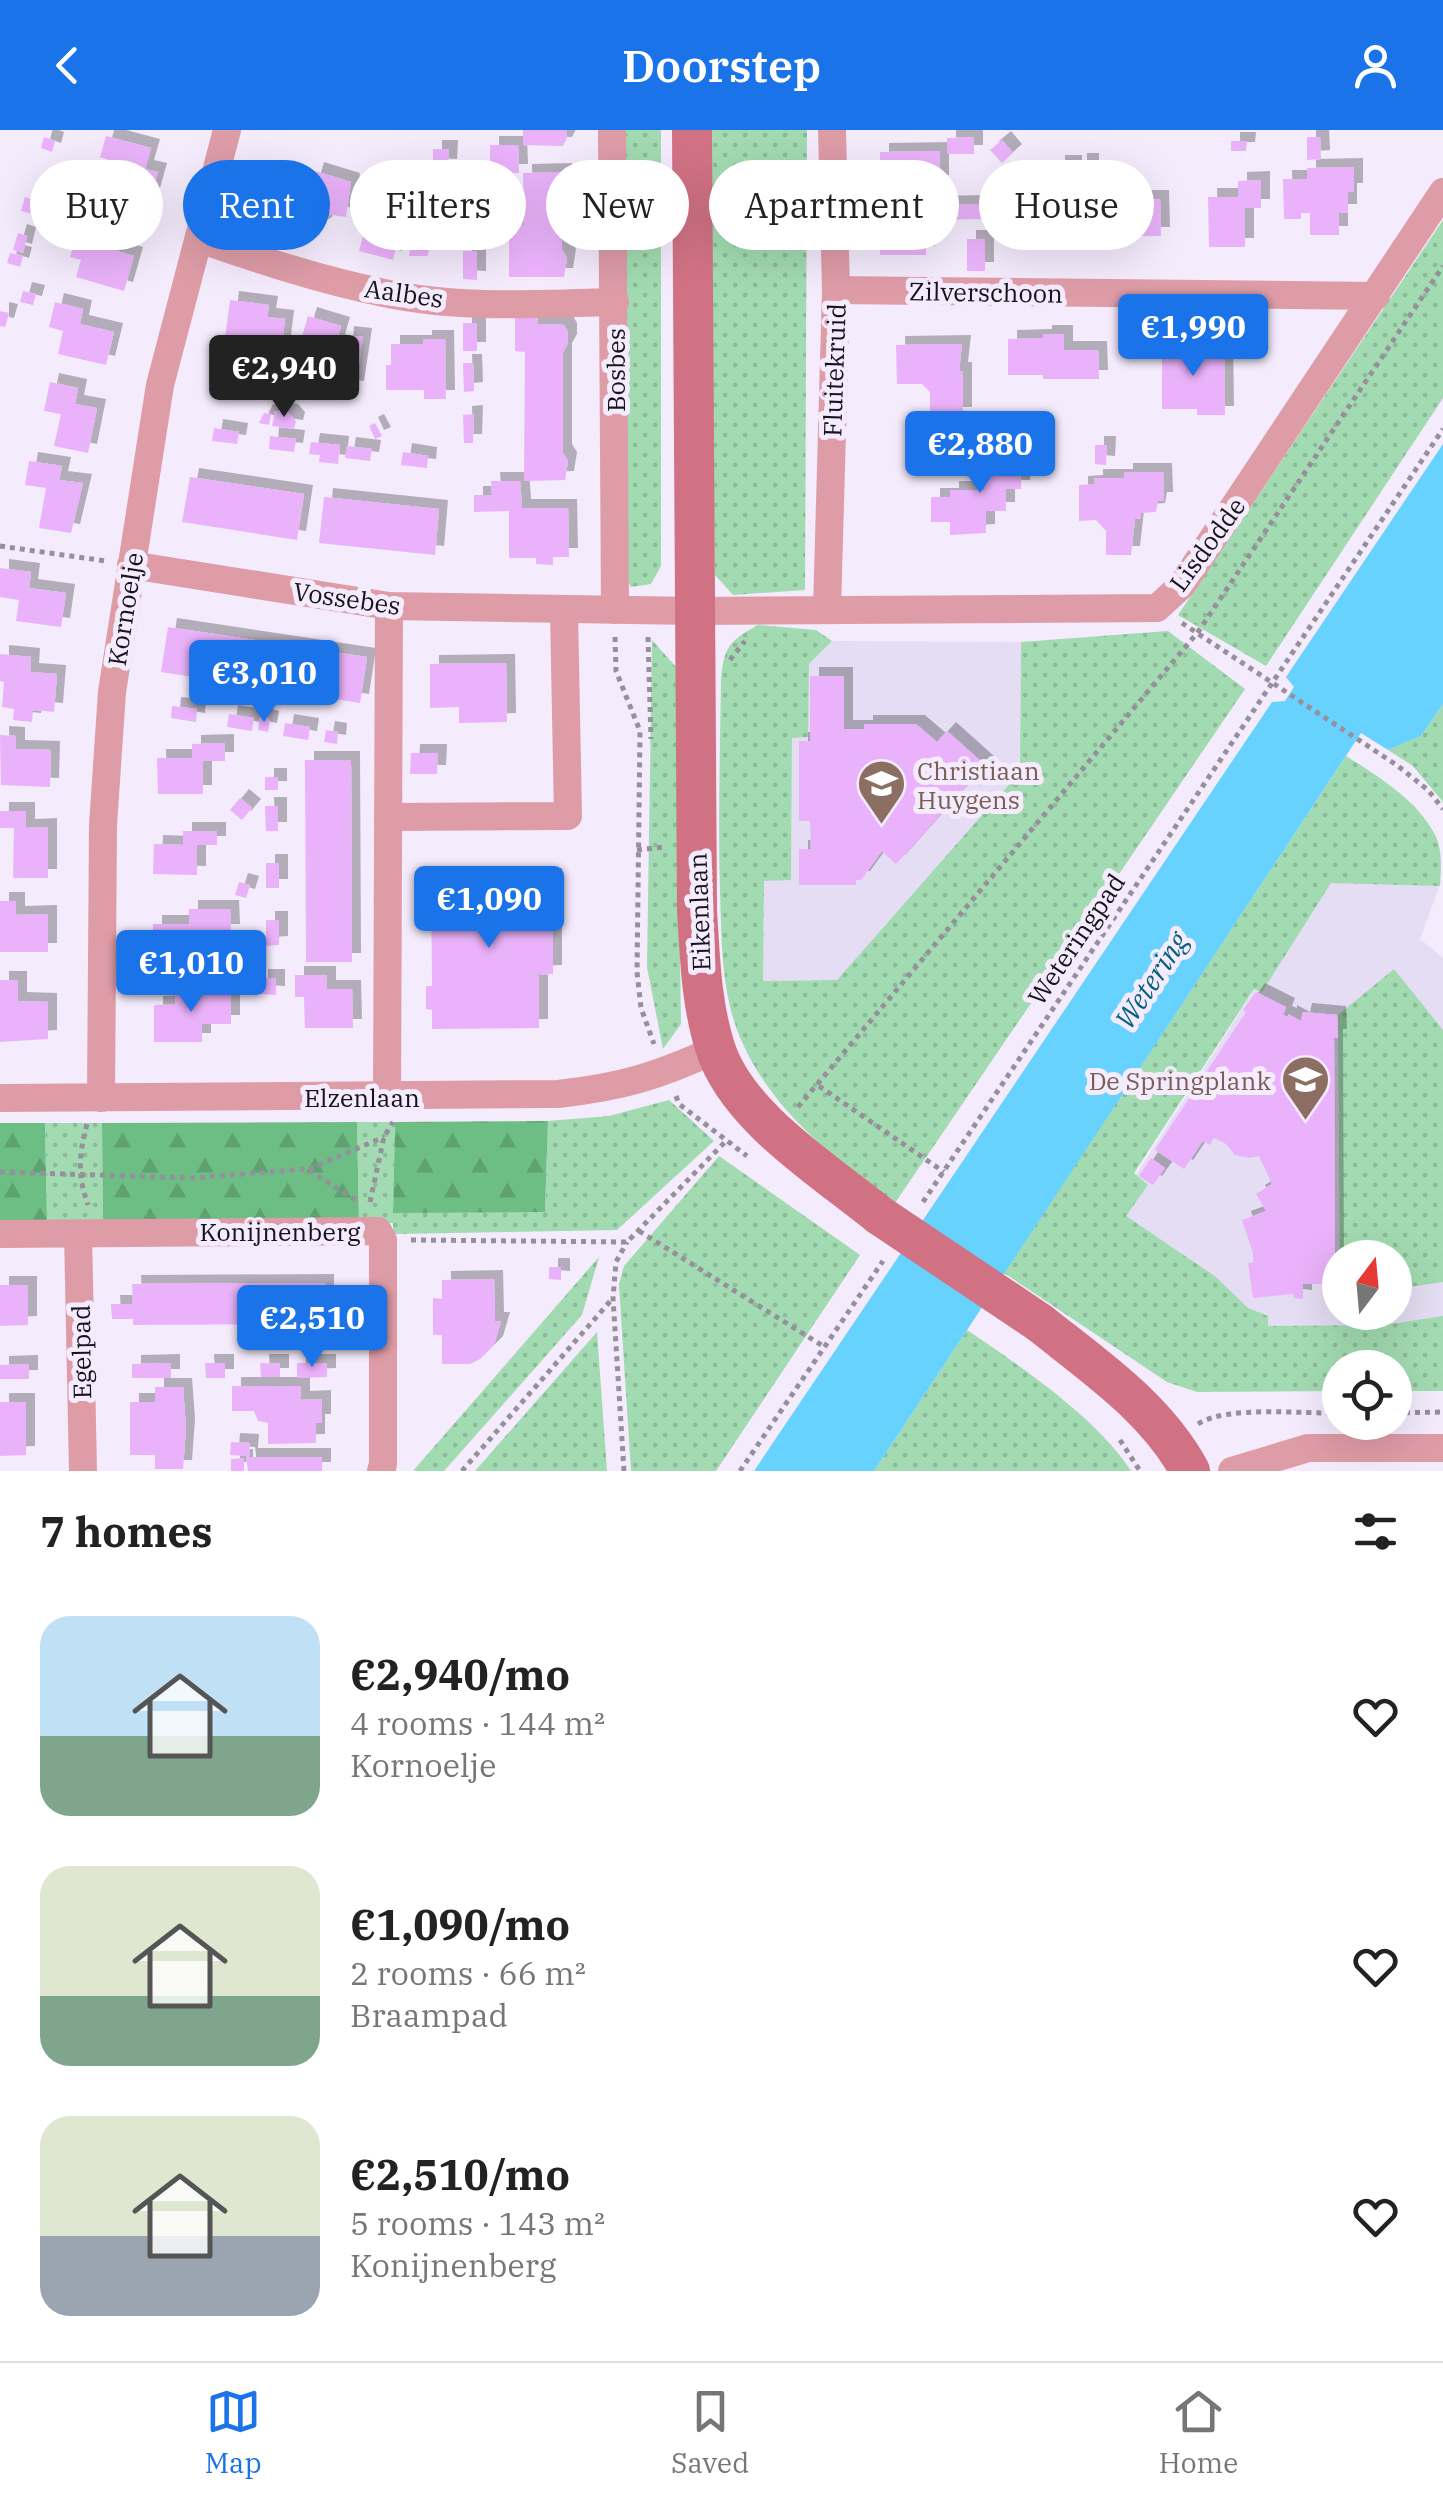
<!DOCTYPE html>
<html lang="en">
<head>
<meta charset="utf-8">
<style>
  :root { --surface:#fff; --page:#f6f6f6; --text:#222; --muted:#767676; --line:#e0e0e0; --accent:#1a73e8 }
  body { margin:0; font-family:"IBM Plex Serif",serif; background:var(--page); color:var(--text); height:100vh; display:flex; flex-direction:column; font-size:38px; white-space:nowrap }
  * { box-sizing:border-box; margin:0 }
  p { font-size:32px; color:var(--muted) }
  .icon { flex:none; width:55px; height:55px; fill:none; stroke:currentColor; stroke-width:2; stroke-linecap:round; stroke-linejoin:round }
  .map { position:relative; height:1341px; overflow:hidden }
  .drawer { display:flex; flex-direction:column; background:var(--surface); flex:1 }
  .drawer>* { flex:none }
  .banner { position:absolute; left:30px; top:30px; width:1385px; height:90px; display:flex; gap:20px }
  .needle { width:65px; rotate:16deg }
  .tools { position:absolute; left:1322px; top:1110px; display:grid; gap:20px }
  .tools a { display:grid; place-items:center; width:90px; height:90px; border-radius:50%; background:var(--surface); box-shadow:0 10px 40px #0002; font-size:50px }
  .price { position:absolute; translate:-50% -85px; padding:0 22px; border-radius:10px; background:var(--accent); color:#fff; font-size:32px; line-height:65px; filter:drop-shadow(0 2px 5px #0008) }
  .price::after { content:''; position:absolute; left:50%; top:60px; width:30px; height:22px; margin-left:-15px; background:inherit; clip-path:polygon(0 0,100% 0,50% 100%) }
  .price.current { background:#222; color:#fff }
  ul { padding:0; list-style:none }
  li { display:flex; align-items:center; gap:30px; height:250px; padding:0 40px }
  li span { display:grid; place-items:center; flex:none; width:280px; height:200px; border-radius:30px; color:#555 }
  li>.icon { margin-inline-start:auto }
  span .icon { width:120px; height:120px; fill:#fffc; stroke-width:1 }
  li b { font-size:42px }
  h2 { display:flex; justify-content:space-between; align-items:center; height:120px; padding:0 40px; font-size:42px }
  .pill { padding:0 35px; border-radius:45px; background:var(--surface); box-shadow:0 10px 40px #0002; font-size:35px; line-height:90px }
  .pill.current { background:var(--accent); color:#fff }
  header { display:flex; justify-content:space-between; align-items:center; height:130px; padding:0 40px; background:var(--accent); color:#fff; font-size:45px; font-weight:600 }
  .tab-bar { display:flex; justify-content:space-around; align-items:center; height:140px; border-top:2px solid var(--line); background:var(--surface); font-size:28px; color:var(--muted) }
  .tab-bar a { display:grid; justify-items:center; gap:5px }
  .tab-bar .current { color:var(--accent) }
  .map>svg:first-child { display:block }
</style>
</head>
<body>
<header><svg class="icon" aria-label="back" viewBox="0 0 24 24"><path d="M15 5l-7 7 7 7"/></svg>Doorstep<svg class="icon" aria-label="person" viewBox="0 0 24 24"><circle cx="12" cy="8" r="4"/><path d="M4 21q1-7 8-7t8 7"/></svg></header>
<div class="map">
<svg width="1443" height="1341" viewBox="0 0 1443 1341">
  <defs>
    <pattern id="grass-dots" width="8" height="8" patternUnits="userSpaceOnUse" patternTransform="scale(2.5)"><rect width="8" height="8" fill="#a2dbb1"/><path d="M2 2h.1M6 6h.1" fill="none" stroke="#8bbb98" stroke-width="1.8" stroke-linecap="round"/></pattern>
    <pattern id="forest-firs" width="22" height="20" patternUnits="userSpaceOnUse" patternTransform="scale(2.5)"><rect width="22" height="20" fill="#6dbe85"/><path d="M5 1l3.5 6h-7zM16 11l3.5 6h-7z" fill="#5ea272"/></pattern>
    <filter id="shadow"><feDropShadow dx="9" dy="-9" stdDeviation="0" flood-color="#0004"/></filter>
  </defs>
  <rect width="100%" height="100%" fill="#f4ebfc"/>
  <g fill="#e4ddf3" fill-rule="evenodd">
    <polygon points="832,511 1021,512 1020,642 837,850 763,851 764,750 791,750 792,607 807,606 809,534"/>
    <path d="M1334,746L1441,752L1420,809L1443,828V1202L1260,1232L1071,1147L1256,857ZM1340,1128H1395V1182H1340Z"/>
  </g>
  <g fill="url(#grass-dots)">
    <polygon points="621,0 661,0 661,436 651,454 631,457 623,442"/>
    <polygon points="707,0 807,0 805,460 733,465 715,445"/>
    <polygon points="1443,90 1443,268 1266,536 1178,485"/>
    <path d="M758,495L816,500L832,511L809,534L808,607L792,608L791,750L764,751L763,851L837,850L1020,642L1021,512L1168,501L1245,559L895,1073C837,1032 773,981 743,914C721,867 722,814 720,764C718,692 720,621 721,549C724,517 729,511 758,495Z"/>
    <polygon points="652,510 676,537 681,894 663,919 647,837"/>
    <polygon points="1443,574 1443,672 1413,636 1388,620 1421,606"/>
    <path d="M1346,626C1376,645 1417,670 1434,703C1443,718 1441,739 1440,756L1331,753L1262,862L1254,859L1134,1043L1148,1055L1126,1086L1216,1147L1248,1178L1268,1186V1196L1384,1195L1443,1186V1261H1395V1238H1340V1261L1197,1262L1167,1252L1004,1143Z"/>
    <polygon points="1394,839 1443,900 1443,1152 1395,1159 1395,1128 1340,1128 1340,1160 1338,885"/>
    <polygon points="669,970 714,1011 617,1100 393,1104 393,1093 359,1093 357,992 395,992 393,1082 545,1082 548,991 609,986"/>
    <polygon points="45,993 102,993 103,1093 47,1093"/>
    <polygon points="719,1026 860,1125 716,1341 631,1341 619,1154 624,1136"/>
    <polygon points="599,1127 582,1185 444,1341 413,1341"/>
    <path d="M967,1200C1019,1235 1098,1289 1131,1341H874Z"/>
    <polygon points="597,1202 607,1341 475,1341"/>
  </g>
  <g fill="url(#forest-firs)">
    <polygon points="548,991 545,1082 393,1083 395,992"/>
    <polygon points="357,992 359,1093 103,1093 102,993"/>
    <polygon points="0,993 45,993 47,1093 0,1093"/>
  </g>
  <polygon fill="#68d2fe" points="1443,314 1443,574 1421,606 1388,620 1361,603 874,1341 754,1341 1272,572 1285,571 1294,557 1286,547"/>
  <g fill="#eab2fa" filter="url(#shadow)">
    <polygon points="523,0 567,0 567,8 563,16 523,15"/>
    <polygon points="106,6 151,18 145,39 158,42 145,88 127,82 130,75 99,66 109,30 100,27"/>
    <polygon points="44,7 55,11 52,22 41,18"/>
    <polygon points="974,7 974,24 947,24 947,8"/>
    <polygon points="1307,7 1320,7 1321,29 1307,30"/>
    <polygon points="1002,10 1013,23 1002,33 990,20"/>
    <polygon points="1231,11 1247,11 1246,21 1231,21"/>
    <polygon points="490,15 518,15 519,43 490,43"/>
    <polygon points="433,19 449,19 448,38 433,37"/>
    <polygon points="940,21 940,54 902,60 897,54 880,55 880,22"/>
    <polygon points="1078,32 1090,32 1090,48 1079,48 1079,71 1066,71 1066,57 1056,58 1056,34 1073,34 1073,41 1078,41"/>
    <polygon points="1354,37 1354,62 1348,62 1348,83 1339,83 1339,105 1310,105 1310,83 1301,83 1301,89 1284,89 1283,49 1307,49 1307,38"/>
    <polygon points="315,41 351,52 346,87 326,84 323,96 318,99 302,87 296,106 272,95 268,88 279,53 309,62"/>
    <polygon points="563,42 567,61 562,69 562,120 567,128 564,147 509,147 509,95 524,95 523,43"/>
    <polygon points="409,45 445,45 445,94 431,93 428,126 409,126 410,119 396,117 393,130 359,121 371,75 392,77 392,80 409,87"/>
    <polygon points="1261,50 1261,78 1245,78 1245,117 1209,117 1208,67 1238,67 1238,51"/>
    <polygon points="25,67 40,72 36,85 21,81"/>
    <polygon points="1097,69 1160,69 1161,106 1098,106"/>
    <polygon points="1020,70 1057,70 1057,118 1021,118"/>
    <polygon points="985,74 985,89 926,90 926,125 880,125 880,89 914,89 914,75"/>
    <rect x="463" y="81" width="10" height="28"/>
    <polygon points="80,92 111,101 106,118 134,126 124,161 76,147 81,130 70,127"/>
    <polygon points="18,103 27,106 23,123 13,120"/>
    <rect x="967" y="109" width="18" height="32"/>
    <polygon points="463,121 477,121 477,150 463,149"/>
    <polygon points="10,123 23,126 20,137 7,133"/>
    <polygon points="23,161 36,164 33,175 20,172"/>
    <polygon points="230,170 269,175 267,187 285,189 280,231 262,228 257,266 239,263 241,251 215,247 213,233 217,227 220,207 225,208"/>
    <polygon points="55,172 83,179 80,194 114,202 106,235 58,224 63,201 49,197"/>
    <polygon points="0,181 9,183 5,197 0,196"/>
    <polygon points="515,185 538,186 538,194 564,195 568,202 568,213 563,222 563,323 568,331 565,350 524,351 525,222 515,221"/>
    <polygon points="308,186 341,196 336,213 344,216 345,205 363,207 355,260 338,258 339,254 301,249 309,219 299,217"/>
    <rect x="463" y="193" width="14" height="28"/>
    <polygon points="1043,204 1064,204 1064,220 1098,220 1099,249 1043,249 1043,245 1008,245 1008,209 1043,208"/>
    <polygon points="423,209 445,209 446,269 424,269 424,260 386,260 386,235 391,235 391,214 423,214"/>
    <polygon points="1162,211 1189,211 1189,219 1224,218 1225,285 1197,285 1197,279 1162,279"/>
    <polygon points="962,214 959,241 963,241 963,286 930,286 930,262 922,254 897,254 896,215"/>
    <polygon points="463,233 473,233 474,261 464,262"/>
    <polygon points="50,252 78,258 75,274 97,278 88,323 54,316 61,284 44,281"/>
    <polygon points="275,281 289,283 296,291 294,299 272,296"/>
    <polygon points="264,283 271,284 269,295 259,293"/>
    <polygon points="474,284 473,313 464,313 463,285"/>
    <polygon points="375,293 382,306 375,309 369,296"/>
    <polygon points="214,298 239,302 237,314 212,311"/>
    <polygon points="961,301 986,301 986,314 961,315"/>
    <polygon points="270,306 296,309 294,322 269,319"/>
    <polygon points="311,312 340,315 338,334 319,332 320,325 309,324"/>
    <polygon points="1095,315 1107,315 1106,335 1095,334"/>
    <polygon points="347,316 372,319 370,331 345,328"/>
    <polygon points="403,322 428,326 427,338 401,335"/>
    <polygon points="1021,323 1021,359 1006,359 1006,381 986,381 986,403 950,405 950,392 931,392 931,367 950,367 950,360 985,360 982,324"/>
    <polygon points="29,331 62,336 59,350 83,353 71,403 39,398 46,358 25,355"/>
    <polygon points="1124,342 1163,342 1164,371 1158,371 1156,382 1141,383 1141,389 1135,389 1131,425 1106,425 1106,401 1096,390 1079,391 1079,355 1094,354 1094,348 1124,348"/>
    <polygon points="190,347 304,364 297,410 182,392"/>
    <polygon points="491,351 520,351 522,378 568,378 569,427 553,427 553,435 536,434 536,428 509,428 509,381 474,382 474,365 492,365"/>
    <polygon points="324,367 439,379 435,425 319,413"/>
    <polygon points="0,438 31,442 29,458 66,463 61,497 16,491 19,470 0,467"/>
    <polygon points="168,497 367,527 360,573 161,542"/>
    <polygon points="0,524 31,527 30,542 57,544 54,582 33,580 32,592 13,590 14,579 2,577 4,552 0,551"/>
    <polygon points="506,533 507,592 459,593 459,577 430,578 430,534"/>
    <polygon points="810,546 844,546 844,599 864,599 864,594 916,594 937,612 947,601 985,635 896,734 882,721 861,750 856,750 856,755 799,755 799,719 811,719 810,691 799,691 799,611 810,611"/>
    <polygon points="172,576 197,579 196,592 171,588"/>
    <polygon points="229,584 254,588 252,601 227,597"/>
    <polygon points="260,587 270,590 268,602 258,600"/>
    <polygon points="285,593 310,597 308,610 283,606"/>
    <polygon points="326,600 338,602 337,614 324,612"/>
    <polygon points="0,605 16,606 16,619 51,620 50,657 1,655"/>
    <polygon points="225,613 225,631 203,631 203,664 158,664 157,628 192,628 192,614"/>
    <polygon points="411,623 438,623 437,644 410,644"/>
    <polygon points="305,630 351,630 352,832 306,832"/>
    <rect x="265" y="647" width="13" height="13"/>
    <polygon points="240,668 252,678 242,690 230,680"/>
    <polygon points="265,676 278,676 278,701 266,701"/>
    <polygon points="0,681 26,681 26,698 48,697 48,748 13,748 14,698 0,698"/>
    <polygon points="183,701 217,701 217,715 197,715 197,745 153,744 154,714 183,715"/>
    <rect x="266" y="733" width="13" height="25"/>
    <polygon points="553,747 553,844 524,845 539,846 539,898 432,899 432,880 426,879 426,856 432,856 431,748"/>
    <polygon points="239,752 250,755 246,768 235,765"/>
    <polygon points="0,771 16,771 16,785 48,784 48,822 0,822"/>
    <polygon points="189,779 230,779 231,803 206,803 206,831 198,831 195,848 167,848 163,831 153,831 153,794 189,794"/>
    <polygon points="266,790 279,790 279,815 266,816"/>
    <polygon points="295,845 327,845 327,859 352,859 353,898 305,898 304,867 295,867"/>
    <polygon points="259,848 276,848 276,865 259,864"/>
    <polygon points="0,850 18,850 18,871 48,872 48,909 0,912"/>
    <polygon points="175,859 231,859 231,894 202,894 202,912 154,912 154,875 175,874"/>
    <polygon points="1256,862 1286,877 1283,885 1288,887 1288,884 1301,891 1303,882 1337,885 1338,908 1334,908 1335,1154 1303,1154 1303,1169 1294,1168 1293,1164 1253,1168 1248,1133 1253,1132 1253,1123 1242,1090 1266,1081 1256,1064 1272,1054 1259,1026 1250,1028 1235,1025 1226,1014 1214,1008 1210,1015 1203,1011 1184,1039 1155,1020 1246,882 1243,880"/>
    <polygon points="1151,1028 1165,1038 1153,1055 1139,1046"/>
    <polygon points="549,1137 561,1137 561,1150 549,1149"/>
    <polygon points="494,1149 495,1191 501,1191 494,1215 480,1229 470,1234 442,1234 442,1205 433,1205 433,1168 442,1169 442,1150"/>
    <polygon points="325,1153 325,1194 133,1195 133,1189 112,1189 111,1174 133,1174 132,1154"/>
    <polygon points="0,1155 28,1155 28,1195 0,1196"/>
    <polygon points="171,1233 171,1248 132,1248 132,1234"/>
    <polygon points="205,1233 225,1233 225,1248 206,1248"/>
    <polygon points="260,1233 280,1233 280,1247 261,1247"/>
    <polygon points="297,1233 327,1233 327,1247 297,1248"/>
    <polygon points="29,1234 29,1249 0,1249 0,1235"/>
    <polygon points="232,1256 301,1256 301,1270 322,1269 322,1293 316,1293 316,1313 268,1314 268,1293 258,1291 254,1281 232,1281"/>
    <polygon points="155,1257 183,1257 186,1298 183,1339 155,1339 155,1325 130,1325 130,1272 155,1272"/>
    <polygon points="0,1272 26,1272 26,1325 0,1326"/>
    <polygon points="231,1312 250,1313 249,1327 322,1327 322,1341 248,1341 246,1326 230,1325"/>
    <polygon points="244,1328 244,1341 231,1341 231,1329"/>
  </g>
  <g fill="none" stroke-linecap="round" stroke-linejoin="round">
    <g stroke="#96909c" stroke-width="5" stroke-dasharray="5 5" stroke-linecap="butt">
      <polyline points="0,416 106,431"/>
      <polyline points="1182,493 1398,636 1428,660 1443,679"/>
      <polyline points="615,507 616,541 640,601 637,842 641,878 654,914"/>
      <polyline points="648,507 651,609"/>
      <polyline points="730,530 745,511"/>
      <polyline points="637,720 664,717"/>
      <polyline points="819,956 944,1042"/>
      <polyline points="676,966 679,974 747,1026"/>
      <polyline points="798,977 1198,502 1443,136"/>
      <path d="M87,994C79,1024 77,1045 88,1075"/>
      <polyline points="309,1039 384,1007"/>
      <polyline points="0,1042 192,1048 307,1039 357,1071"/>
      <polyline points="370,1072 384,1007 393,992"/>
      <polyline points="923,1072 1443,299"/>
      <polyline points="639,1101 823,1216"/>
      <polyline points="411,1110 627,1112 726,1011"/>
      <polyline points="1395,1283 1443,1282"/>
      <path d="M1198,1294C1228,1275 1303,1284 1340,1283"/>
      <polyline points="1120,1310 1140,1341"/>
      <polyline points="462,1341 613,1168"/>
      <polyline points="624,1341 613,1168 616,1132 627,1112"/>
      <polyline points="740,1341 883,1131"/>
    </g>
    <g stroke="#de9ca7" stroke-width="28">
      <polyline points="612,0 615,480"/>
      <path d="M199,109C260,130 321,150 384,163C458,179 540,174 615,172"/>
      <polyline points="836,160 1376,166"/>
      <polyline points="131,435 389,476 694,481 1157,478 1182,455 1443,62"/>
      <polyline points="827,480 836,160 832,0"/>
      <polyline points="388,687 568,686 564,481"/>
      <polyline points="387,966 389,476"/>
      <path d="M0,968L558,964C621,957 659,946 716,919"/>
      <polyline points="101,968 103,695 112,562 160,255 227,0"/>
      <polyline points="78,1103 83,1341"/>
      <polyline points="0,1104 378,1101 383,1110 383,1334 381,1341"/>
      <polyline points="1232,1341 1308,1318 1443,1318"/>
    </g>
    <g stroke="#d07284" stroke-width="40">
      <path d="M692,0L697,781C700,827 701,873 715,917C736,986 825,1041 879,1085"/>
      <path d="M1040,1193C1095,1237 1156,1278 1190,1341"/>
    </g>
    <polyline stroke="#d07284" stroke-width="40" points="879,1085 1040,1193"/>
  </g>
  <defs>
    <symbol id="school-pin" viewBox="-11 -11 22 30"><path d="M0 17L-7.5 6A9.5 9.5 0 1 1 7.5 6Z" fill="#8d6e63" stroke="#f4ebfc"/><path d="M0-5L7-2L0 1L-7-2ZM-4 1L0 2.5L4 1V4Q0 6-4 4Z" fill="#fff"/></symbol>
  </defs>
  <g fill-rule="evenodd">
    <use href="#school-pin" x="854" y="626" width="55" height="75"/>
    <use href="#school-pin" x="1278" y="922" width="55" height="75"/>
  </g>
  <g text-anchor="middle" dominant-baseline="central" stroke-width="10" stroke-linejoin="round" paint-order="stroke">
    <g font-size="25" fill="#161319" stroke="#f4ebfc">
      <text transform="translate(986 162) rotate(1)">Zilverschoon</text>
      <text transform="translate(404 163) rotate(8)">Aalbes</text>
      <text transform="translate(615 240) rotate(-90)">Bosbes</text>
      <text transform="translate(834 240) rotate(-88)">Fluitekruid</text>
      <text transform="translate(1207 414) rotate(-54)">Lisdodde</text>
      <text transform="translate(347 468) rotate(8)">Vossebes</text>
      <text transform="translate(125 479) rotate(-81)">Kornoelje</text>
      <text transform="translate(699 782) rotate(-92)">Eikenlaan</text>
      <text transform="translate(1076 809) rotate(-56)">Weteringpad</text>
      <text x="362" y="967">Elzenlaan</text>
      <text x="280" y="1101">Konijnenberg</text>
      <text transform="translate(81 1222) rotate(-91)">Egelpad</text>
    </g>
    <g font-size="25" fill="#785e54" stroke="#f4ebfc" text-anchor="start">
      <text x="917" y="640">Christiaan<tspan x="917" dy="29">Huygens</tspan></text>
      <text x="1271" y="950" text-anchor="end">De Springplank</text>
    </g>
    <g font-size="28" font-style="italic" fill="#07617e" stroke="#f4ebfc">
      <text transform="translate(1151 850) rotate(-57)">Wetering</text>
    </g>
  </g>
</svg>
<div class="tools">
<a><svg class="needle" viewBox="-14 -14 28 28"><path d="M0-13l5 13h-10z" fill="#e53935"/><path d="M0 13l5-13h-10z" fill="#767676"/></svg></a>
<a><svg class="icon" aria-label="locate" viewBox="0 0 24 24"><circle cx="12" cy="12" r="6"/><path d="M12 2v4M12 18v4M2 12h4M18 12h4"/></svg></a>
</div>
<b class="price" style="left:1193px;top:249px">€1,990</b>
<b class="price current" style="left:284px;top:290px">€2,940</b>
<b class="price" style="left:980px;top:366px">€2,880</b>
<b class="price" style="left:264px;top:595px">€3,010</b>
<b class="price" style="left:489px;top:821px">€1,090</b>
<b class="price" style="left:191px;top:885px">€1,010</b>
<b class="price" style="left:312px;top:1240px">€2,510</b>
<div class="banner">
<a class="pill">Buy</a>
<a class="pill current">Rent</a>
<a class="pill">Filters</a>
<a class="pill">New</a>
<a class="pill">Apartment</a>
<a class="pill">House</a>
</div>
</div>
<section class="drawer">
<h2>7 homes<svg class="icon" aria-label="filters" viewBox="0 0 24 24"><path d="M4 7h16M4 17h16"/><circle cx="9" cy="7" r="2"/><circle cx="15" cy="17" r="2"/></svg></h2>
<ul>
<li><span style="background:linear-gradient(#bfe0f5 60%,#7fa58c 0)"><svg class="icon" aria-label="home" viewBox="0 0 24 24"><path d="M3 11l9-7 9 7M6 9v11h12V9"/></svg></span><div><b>€2,940/mo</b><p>4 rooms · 144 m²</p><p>Kornoelje</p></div><svg class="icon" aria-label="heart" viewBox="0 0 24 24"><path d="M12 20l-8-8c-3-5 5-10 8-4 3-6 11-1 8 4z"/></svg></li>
<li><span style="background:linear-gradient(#dfe7d0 65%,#7fa58c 0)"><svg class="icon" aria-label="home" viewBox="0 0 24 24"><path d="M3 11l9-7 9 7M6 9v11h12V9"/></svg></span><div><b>€1,090/mo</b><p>2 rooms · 66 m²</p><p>Braampad</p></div><svg class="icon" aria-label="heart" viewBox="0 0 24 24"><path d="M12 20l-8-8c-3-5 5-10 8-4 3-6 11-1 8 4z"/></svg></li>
<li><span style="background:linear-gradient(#dfe7d0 60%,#9aa5b1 0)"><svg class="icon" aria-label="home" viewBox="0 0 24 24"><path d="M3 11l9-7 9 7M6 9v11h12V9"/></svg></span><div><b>€2,510/mo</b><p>5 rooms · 143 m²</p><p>Konijnenberg</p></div><svg class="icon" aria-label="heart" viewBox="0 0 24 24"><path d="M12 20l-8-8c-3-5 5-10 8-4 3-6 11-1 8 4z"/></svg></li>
</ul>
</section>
<nav class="tab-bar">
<a class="current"><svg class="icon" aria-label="map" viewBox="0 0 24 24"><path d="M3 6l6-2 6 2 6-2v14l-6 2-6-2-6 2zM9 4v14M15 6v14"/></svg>Map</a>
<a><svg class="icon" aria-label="saved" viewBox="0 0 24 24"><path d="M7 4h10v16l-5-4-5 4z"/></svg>Saved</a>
<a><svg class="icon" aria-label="home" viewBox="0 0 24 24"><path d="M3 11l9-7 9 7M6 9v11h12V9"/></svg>Home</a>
</nav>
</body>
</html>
